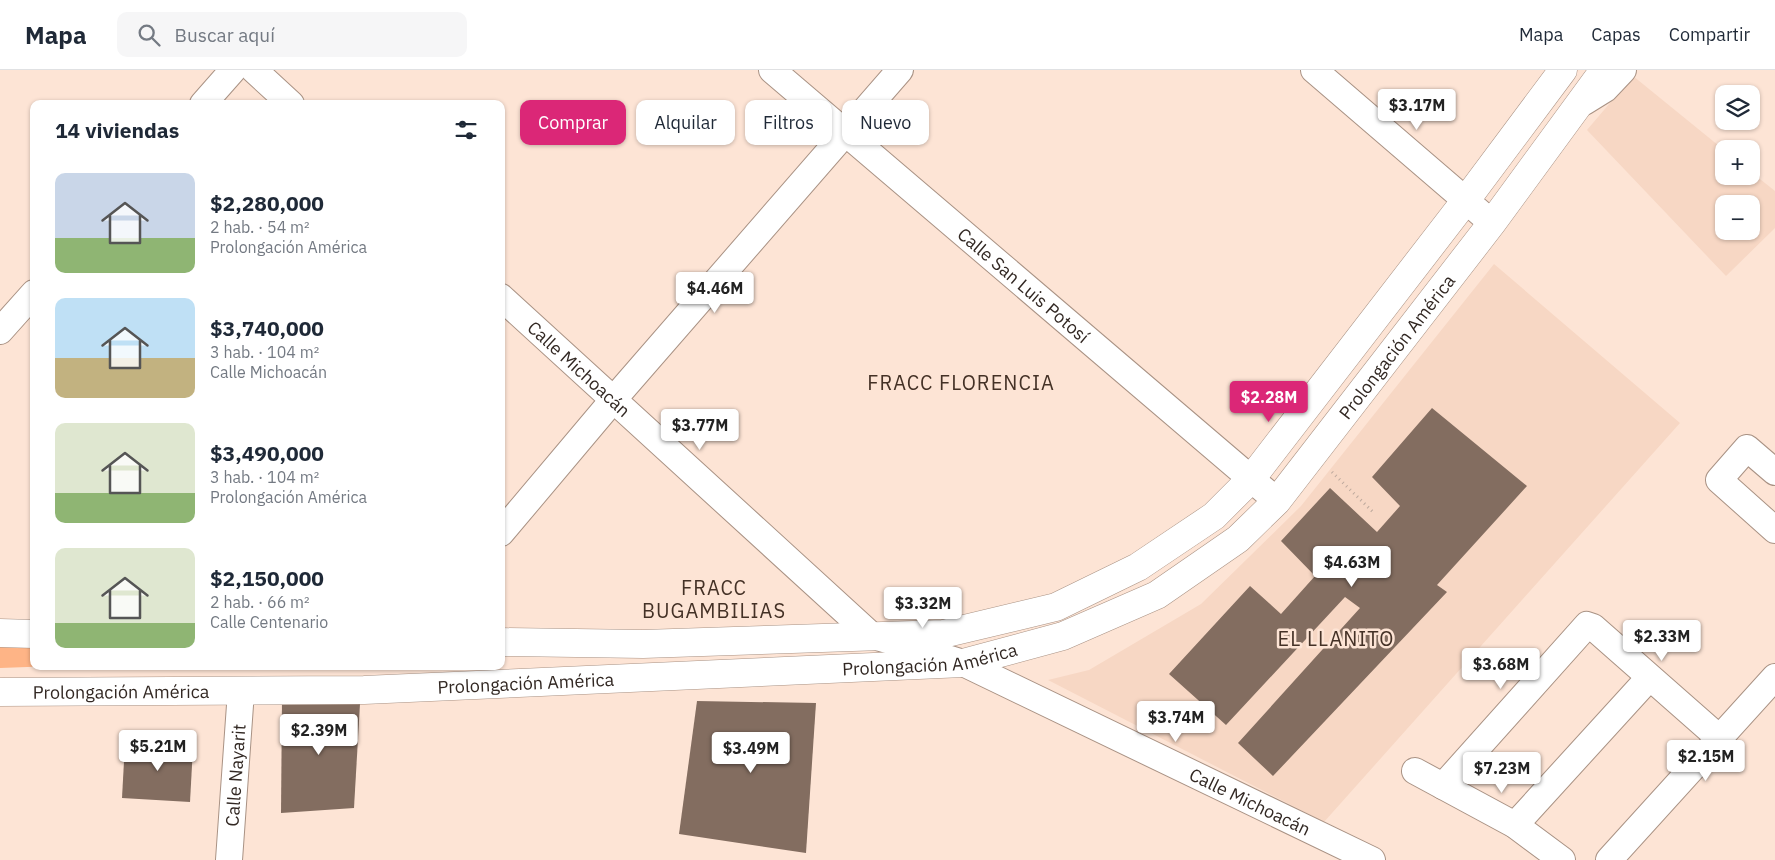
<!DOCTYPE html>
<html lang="es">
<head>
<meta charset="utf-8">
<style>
  :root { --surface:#fff; --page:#f6f6f7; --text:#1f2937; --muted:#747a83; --line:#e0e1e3; --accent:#db2777 }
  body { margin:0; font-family:"IBM Plex Sans",sans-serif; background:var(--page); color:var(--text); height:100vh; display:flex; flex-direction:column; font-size:19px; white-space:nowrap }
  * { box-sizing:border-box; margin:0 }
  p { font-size:16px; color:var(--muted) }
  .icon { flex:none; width:28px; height:28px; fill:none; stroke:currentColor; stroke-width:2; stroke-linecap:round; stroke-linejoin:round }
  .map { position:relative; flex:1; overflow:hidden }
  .details { position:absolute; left:30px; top:30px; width:475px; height:570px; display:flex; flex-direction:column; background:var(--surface); border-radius:10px; box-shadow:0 1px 4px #0004 }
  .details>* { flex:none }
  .banner { position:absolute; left:520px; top:30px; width:475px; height:45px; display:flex; gap:10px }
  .tools { position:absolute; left:1715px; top:15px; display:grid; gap:10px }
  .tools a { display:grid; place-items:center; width:45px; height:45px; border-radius:10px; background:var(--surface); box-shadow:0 1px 4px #0004; font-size:25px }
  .price { position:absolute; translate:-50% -42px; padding:0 11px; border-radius:5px; background:#fff; color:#222; font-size:16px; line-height:32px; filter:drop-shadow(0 1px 2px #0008) }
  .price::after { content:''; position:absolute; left:50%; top:30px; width:15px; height:11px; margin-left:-8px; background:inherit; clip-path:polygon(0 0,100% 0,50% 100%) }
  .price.selected { background:var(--accent); color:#fff }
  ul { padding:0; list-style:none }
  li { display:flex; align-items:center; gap:15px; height:125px; padding:0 25px }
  li span { display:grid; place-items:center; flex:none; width:140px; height:100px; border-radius:10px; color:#555 }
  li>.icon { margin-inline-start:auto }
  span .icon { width:60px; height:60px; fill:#fffc; stroke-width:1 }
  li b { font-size:21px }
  h2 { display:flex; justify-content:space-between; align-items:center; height:60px; padding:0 25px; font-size:21px }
  .tag { padding:0 18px; border-radius:10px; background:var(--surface); box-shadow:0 1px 4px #0004; font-size:18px; line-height:45px }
  .tag.selected { background:var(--accent); color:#fff }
  header { display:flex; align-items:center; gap:30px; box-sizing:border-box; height:70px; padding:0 25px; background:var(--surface); border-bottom:1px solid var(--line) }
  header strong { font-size:24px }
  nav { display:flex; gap:28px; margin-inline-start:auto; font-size:18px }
  .search { width:350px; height:45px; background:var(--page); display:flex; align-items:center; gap:12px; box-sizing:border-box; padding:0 18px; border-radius:10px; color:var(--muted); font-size:19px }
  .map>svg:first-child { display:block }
</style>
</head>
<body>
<header>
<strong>Mapa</strong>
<div class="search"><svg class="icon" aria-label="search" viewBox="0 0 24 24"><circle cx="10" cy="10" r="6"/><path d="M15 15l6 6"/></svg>Buscar aquí</div>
<nav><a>Mapa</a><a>Capas</a><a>Compartir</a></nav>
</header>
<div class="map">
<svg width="1775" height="790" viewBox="0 0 1775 790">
  <rect width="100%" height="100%" fill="#fde4d5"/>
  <g fill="#f7d7c4" fill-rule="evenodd">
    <path d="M1633,6L1724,80V106H1751V102L1775,121V158L1726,206L1587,60ZM1724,134H1751V161H1724Z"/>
    <polygon points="1494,194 1680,353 1324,752 1048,610 1089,600 1201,534 1301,436"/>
  </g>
  <polygon fill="#feb486" points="0,577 34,577 34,596 55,596 0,598"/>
  <g fill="#836d60">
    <polygon points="1432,338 1527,416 1437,515 1447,522 1273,706 1238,673 1360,538 1345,527 1226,655 1169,604 1250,516 1281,544 1315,506 1281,471 1330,418 1377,462 1400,436 1372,407"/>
    <polygon points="282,630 360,634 354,738 281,743"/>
    <polygon points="697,631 816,633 806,783 679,764"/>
    <polygon points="125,673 193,677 190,732 122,728"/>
  </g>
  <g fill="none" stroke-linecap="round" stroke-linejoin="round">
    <defs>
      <g id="street">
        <polyline points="254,0 291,34"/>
        <path id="s1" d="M772,0L1277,431"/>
        <polyline points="1314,0 1492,153"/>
        <polyline points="1584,32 1605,19 1623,0"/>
        <polyline points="203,34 233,0"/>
        <path id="s2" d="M501,227L871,565L963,593L1372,790"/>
        <polyline points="0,261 34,223"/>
        <polyline points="1775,402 1747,378 1719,410 1775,460"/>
        <polyline points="501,463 613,330 900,0"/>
        <polyline points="1415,701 1515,755 1562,790"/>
        <polyline points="1443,716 1587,555 1593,557 1718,667"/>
        <polyline points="1515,755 1649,608"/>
        <path id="s3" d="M229,790L241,621"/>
        <polyline points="1609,790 1775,607"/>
      </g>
      <g id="secondary">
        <polyline points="0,563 34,564"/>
        <polyline points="501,572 643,574 943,564 1056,537 1138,497 1214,446 1251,409 1466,130 1563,0"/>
        <path id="s4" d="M0,622L364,620L963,593L1063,566L1157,525L1238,469L1277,431L1492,153L1604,0"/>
      </g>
    </defs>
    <use href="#street" stroke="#a99284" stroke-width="28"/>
    <use href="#secondary" stroke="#a99284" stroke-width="29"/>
    <polyline stroke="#bda99d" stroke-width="3" stroke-dasharray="1 4" stroke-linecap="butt" points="1332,402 1373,442"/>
    <use href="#street" stroke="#fff" stroke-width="26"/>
    <use href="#secondary" stroke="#fff" stroke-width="28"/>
  </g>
  <g text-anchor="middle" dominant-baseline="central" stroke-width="5" stroke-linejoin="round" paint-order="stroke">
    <g font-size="18" fill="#322823" stroke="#fde4d5">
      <text stroke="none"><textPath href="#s1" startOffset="331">Calle San Luis Potosí</textPath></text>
      <text stroke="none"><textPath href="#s4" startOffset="1518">Prolongación América</textPath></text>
      <text stroke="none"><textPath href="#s2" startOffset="106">Calle Michoacán</textPath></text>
      <text stroke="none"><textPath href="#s4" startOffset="931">Prolongación América</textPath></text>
      <text stroke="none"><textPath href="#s4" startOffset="526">Prolongación América</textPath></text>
      <text stroke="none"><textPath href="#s4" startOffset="121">Prolongación América</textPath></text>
      <text stroke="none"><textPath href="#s3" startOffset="85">Calle Nayarit</textPath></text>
      <text stroke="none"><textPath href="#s2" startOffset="916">Calle Michoacán</textPath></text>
    </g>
    <g font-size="20" letter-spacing="1" fill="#443126" stroke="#fde4d5">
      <text x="961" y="312">FRACC FLORENCIA</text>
      <text x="714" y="517">FRACC<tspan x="714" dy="23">BUGAMBILIAS</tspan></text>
      <text x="1336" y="568">EL LLANITO</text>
    </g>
  </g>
</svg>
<div class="tools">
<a><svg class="icon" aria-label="layers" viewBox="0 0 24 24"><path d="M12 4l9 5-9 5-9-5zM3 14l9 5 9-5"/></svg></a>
<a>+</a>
<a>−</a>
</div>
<b class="price" style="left:1417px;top:61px">$3.17M</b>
<b class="price" style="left:715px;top:244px">$4.46M</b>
<b class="price selected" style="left:1269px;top:353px">$2.28M</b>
<b class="price" style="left:700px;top:381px">$3.77M</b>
<b class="price" style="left:1352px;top:518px">$4.63M</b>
<b class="price" style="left:923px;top:559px">$3.32M</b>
<b class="price" style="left:1662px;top:592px">$2.33M</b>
<b class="price" style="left:1501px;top:620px">$3.68M</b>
<b class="price" style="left:1176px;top:673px">$3.74M</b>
<b class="price" style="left:319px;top:686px">$2.39M</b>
<b class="price" style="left:158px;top:702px">$5.21M</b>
<b class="price" style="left:751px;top:704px">$3.49M</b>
<b class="price" style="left:1706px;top:712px">$2.15M</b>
<b class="price" style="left:1502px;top:724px">$7.23M</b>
<div class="banner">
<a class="tag selected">Comprar</a>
<a class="tag">Alquilar</a>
<a class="tag">Filtros</a>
<a class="tag">Nuevo</a>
</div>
<section class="details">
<h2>14 viviendas<svg class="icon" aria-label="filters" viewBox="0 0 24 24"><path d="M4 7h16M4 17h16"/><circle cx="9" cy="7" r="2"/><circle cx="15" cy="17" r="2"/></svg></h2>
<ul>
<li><span style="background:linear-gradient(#c9d6e8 65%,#8fb573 0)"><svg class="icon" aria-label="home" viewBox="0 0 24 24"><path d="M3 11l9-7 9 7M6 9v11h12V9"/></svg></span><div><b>$2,280,000</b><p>2 hab. · 54 m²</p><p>Prolongación América</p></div></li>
<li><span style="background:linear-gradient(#bfe0f5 60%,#c2b280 0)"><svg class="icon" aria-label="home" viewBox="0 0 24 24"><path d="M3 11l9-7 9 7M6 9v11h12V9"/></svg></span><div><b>$3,740,000</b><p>3 hab. · 104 m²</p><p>Calle Michoacán</p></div></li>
<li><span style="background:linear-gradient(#dfe7d0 70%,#8fb573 0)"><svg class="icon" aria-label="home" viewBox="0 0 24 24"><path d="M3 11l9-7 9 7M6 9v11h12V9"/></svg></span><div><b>$3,490,000</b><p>3 hab. · 104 m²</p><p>Prolongación América</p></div></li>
<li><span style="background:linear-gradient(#dfe7d0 75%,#8fb573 0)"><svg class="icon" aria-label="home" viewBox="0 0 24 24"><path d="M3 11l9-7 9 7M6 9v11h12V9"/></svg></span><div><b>$2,150,000</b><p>2 hab. · 66 m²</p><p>Calle Centenario</p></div></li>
</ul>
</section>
</div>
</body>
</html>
